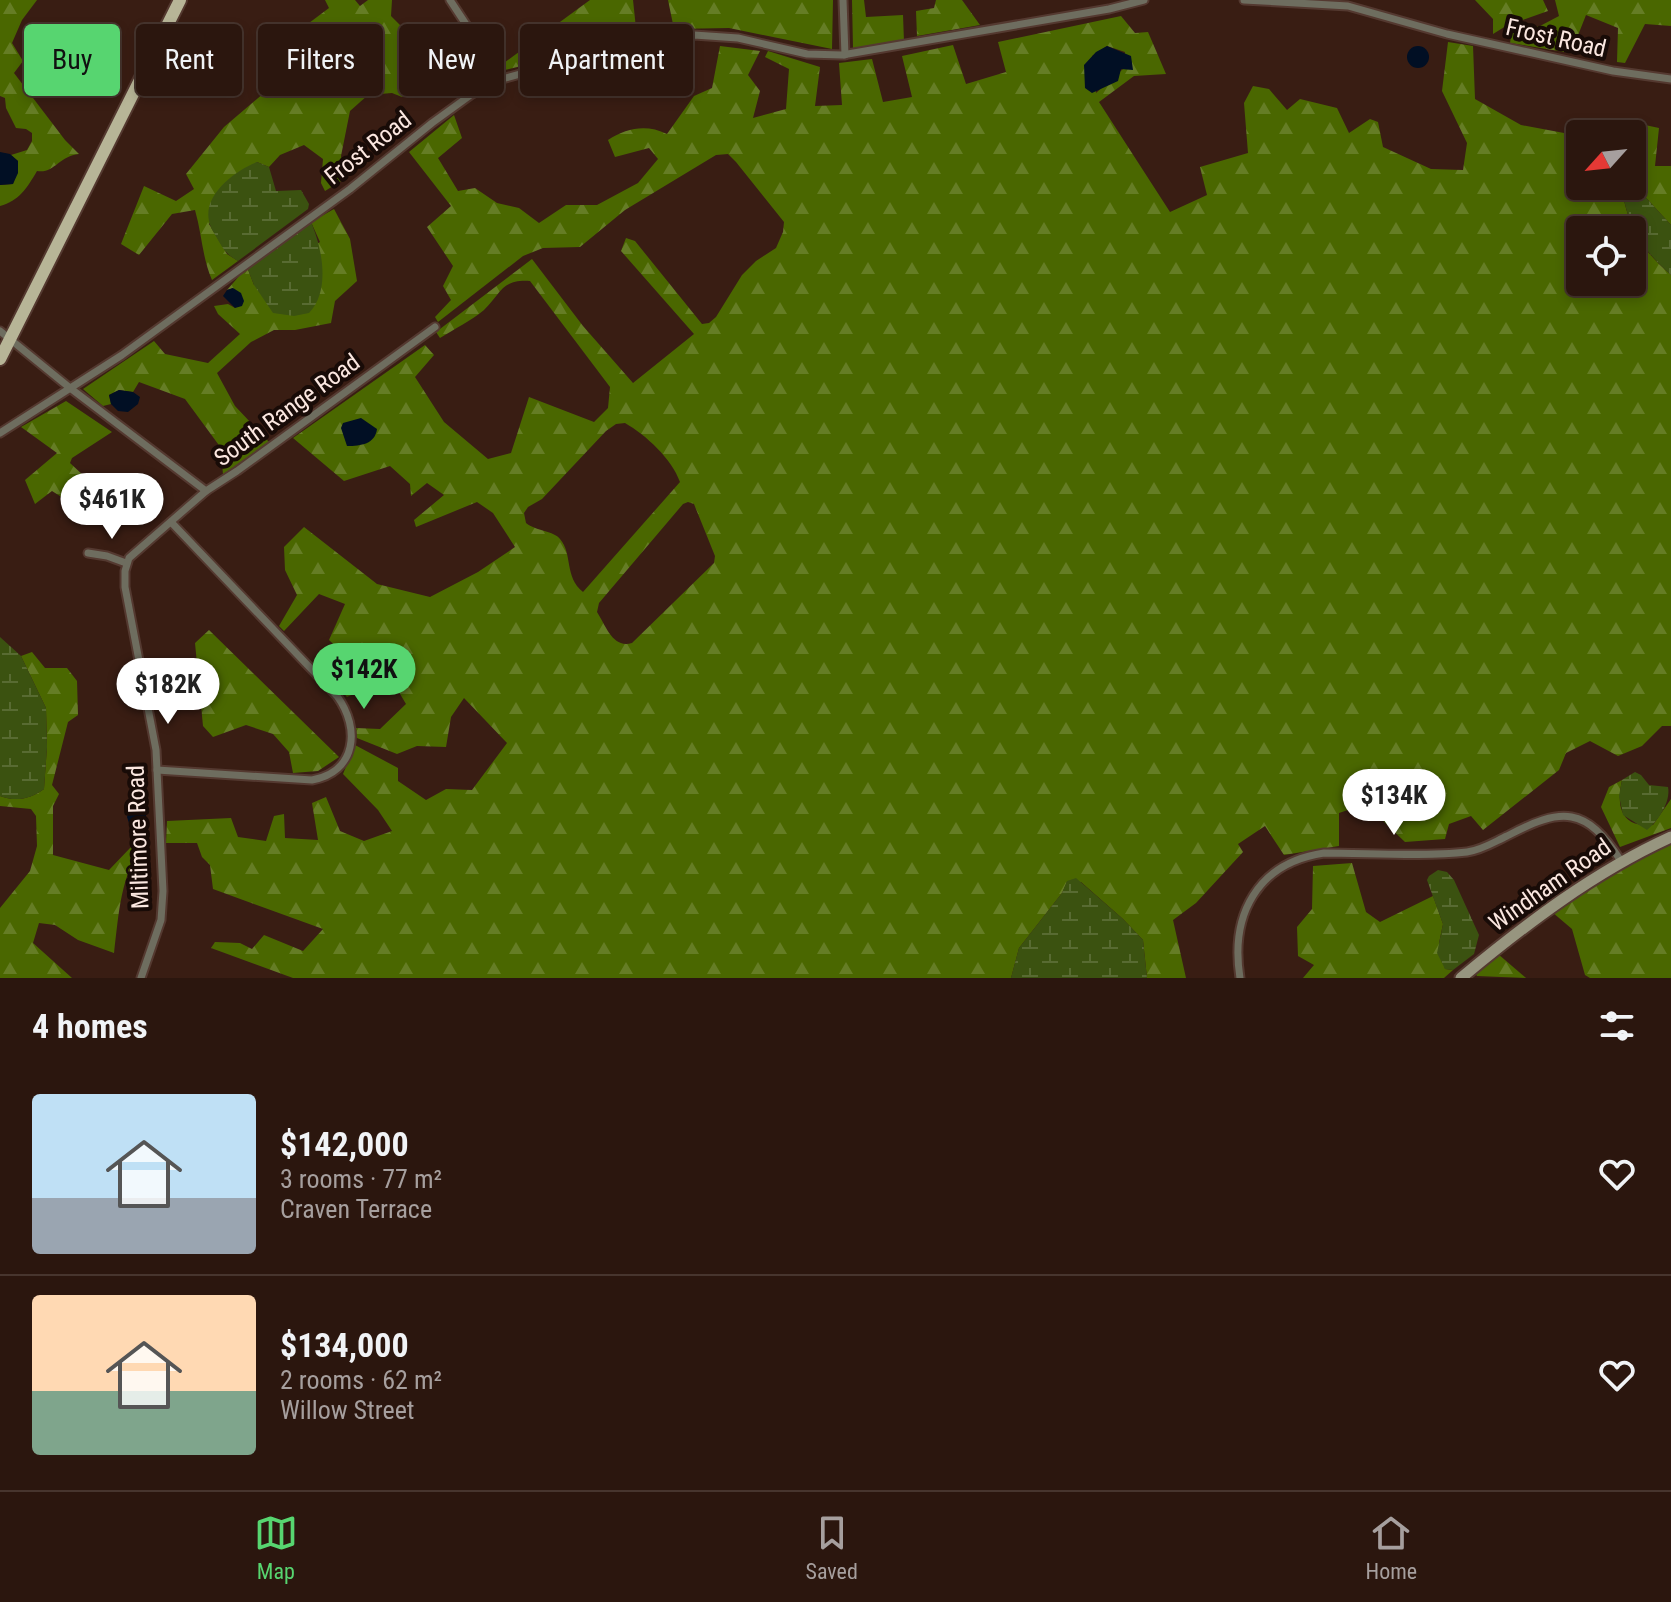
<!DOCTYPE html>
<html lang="en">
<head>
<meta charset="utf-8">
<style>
  :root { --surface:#2b160e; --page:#37231c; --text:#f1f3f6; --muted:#a69f9e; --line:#47352e; --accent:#57d570 }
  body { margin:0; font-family:"Roboto Condensed",sans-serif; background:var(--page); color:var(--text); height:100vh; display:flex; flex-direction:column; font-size:30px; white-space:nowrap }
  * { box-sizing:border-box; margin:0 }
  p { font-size:26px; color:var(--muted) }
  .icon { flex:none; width:44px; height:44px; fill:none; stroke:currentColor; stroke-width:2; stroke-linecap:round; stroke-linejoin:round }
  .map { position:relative; height:978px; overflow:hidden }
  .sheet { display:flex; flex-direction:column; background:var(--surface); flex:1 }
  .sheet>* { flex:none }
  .top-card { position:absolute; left:24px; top:24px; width:800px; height:72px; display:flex; gap:16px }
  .needle { width:52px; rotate:243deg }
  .buttons { position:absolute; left:1566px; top:120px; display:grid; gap:16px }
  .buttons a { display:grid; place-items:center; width:80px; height:80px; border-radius:8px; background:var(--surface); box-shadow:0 4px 12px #0003,0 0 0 2px var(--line); font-size:40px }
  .price { position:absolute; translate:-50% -68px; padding:0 18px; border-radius:28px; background:#fff; color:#222; font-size:26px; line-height:52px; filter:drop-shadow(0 2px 4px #0008) }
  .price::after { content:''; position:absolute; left:50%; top:48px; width:24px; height:18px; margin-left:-12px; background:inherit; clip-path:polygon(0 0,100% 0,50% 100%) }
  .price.on { background:var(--accent); color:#111 }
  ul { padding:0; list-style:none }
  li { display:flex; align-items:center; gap:24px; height:200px; padding:0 32px }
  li+li { border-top:2px solid var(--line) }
  li span { display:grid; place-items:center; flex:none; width:224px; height:160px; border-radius:8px; color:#555 }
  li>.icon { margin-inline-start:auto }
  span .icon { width:96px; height:96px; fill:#fffc; stroke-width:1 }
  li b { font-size:34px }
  h2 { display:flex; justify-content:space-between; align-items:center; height:96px; padding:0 32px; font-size:34px }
  .pill { padding:0 28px; border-radius:8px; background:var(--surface); box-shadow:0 4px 12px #0003,0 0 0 2px var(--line); font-size:28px; line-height:72px }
  .pill.on { background:var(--accent); color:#111 }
  .tab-bar { display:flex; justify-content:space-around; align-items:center; height:112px; border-top:2px solid var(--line); background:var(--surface); font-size:22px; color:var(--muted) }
  .tab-bar a { display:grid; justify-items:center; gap:4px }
  .tab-bar .on { color:var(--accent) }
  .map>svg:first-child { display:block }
</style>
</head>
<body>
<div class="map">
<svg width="1671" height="978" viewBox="0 0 1671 978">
  <defs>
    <pattern id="forest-firs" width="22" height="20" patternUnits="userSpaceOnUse" patternTransform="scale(2)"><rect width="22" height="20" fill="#4a6700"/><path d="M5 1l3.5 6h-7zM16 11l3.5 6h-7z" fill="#657d25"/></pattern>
    <pattern id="wetland-marsh" width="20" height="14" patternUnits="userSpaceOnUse" patternTransform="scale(2)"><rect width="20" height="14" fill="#3b5210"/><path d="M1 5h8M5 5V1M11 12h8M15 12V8" fill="none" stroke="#586b32"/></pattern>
  </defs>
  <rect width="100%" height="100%" fill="#391d13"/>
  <g fill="url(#forest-firs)" fill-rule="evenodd">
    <path d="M0,0H37L22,20L12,43L23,61L14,73L65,140L79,154C59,156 54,174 37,171C27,188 19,201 0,206V185L13,184L18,161L11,155L27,150L32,141V133L26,129L16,128L6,108L5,98L0,96Z"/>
    <path d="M325,0H355L360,6L368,0H392L391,16L404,29L437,26L444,35C437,73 431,74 402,97L392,93L368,95L350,111L341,156L346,178L325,191L321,183L323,159L304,145L280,155L269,167L257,162L209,224L227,254L238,261L212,280C202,257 202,234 195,210L172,214L139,255L121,244L144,186L176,201L194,189L186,174L224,127L310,54L302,44L297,32L329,8Z"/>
    <polygon points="590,0 633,0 637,38 505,70 501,65"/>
    <polygon points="668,0 833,0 832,49 729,28 674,29"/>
    <polygon points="852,0 864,0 866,17 903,15 904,42 853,48"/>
    <polygon points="936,0 962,0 980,25 917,36 916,11 934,8"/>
    <polygon points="1475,0 1543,0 1548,11 1506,26 1493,34 1493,19"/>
    <polygon points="1555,0 1671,0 1671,26 1645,24 1625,63 1617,62 1618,28 1586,15 1571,53 1510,43 1512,31 1540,26 1559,16"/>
    <path d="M1121,16L1135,33L1148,32L1166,74L1134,76L1099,102L1170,212L1207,195L1200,167L1248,153L1244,103L1253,86L1269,89L1287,110L1300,99L1337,108L1349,133L1370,119L1378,122L1383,147L1431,169L1463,170L1467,143L1442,91L1448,42L1473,46L1475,99L1521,125L1580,136V186H1621C1629,228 1638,246 1671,275V726H1662L1642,746L1618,756L1590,741L1566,753L1559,770L1483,830L1471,816L1449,824L1445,839L1405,842L1384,822L1372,802L1339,813V846L1284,855L1265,826L1238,844L1243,852L1196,903L1173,920L1186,978H1147L1143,940L1123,919L1081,882H1067L1062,893L1019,948L1011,978H293L211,948L215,942L240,943L252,949L264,935L303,951L323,929L213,889L210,865L202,857L197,843H166L167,821L231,818L238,837L266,841L274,816L284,814L285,838L318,840L312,803L326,797L340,831L364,841L392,831L378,810L343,774L355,745L398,768V781L426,800L446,789L472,790L507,743L464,698L451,717L446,747L417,746L397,754L357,738L356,728L380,729L406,704L390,677L347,697L338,686L358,667L329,640L345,604L319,594L284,631L279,626L297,595L285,570L284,547L304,527L377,584L430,597L478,572L515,547L493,513L477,502L416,527L414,520L444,495L427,483L411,496L410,484L390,466L344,481L293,438L425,345L434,355L415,377L444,422L488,459L511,453L529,397L594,422L608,408L610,387L530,281C501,279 501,294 484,310C471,321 454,329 440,338L436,332L532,259L583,326L633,383L694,334L621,251L626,238L635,241L702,324L709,323L716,317L742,275L756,261L776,248L783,232L784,222L736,162L728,154L716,155L625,210L580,247L543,248L523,256L438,322L435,317L451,300L443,286L453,266L427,227L451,206L409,152L454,115L462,138L438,158L458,191L475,188L497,203L519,208L539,223L566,205H597L638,183L658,159L649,148L615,157L608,140C627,128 646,124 667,134L694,96L712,88L720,46L760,51L748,75L760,91L753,118L786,109L789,69L765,57L768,51L820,67L815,106L842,105L839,63L872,59L883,102L912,97L902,56L953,45L966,84L1006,72L998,42ZM1107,46L1125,52L1123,69L1096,93L1092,56ZM1580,230H1632V282H1580ZM625,423C646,435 672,459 680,482L583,592C564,577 573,554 560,539C554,531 536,531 526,523L524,513L528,507L542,499L606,431L616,424ZM688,502L694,504L715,556L714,563L632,643C613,649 606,626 597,612L599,603L683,504Z"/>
    <polygon points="1645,125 1659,128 1655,166 1671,166 1671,225 1638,189 1627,186 1632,186 1632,153"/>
    <polygon points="334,209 350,239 357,281 335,301 331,323 295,330 274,330 251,342 217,373 235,406 269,442 223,475 221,448 185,399 139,382 133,392 119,390 109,395 111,404 103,406 83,389 154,341 165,354 208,363 240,334 218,314 214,306 228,304 235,308 233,288 227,290 247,267 254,285 320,242 311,222"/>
    <polygon points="66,401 112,432 72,458 70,463 84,476 63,498 52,491 35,504 25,480 57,453 21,427"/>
    <polygon points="209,630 339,757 318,771 293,773 289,752 273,734 246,725 213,737 203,726 195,643"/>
    <path d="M32,652L45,668H67L77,681L78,715L68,722L52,785L59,794L53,806V855L109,870L131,847L132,832L143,830L145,842C120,875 119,913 114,953L78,940L55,925L39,923L33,943L72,978H0V908L30,871L37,846L36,816L31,809L0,806V796C15,802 31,799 44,789L47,747L46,708L21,656Z"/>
    <path d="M1622,780C1616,807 1621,828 1653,825L1671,799V828L1620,847L1601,807L1609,787Z"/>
    <polygon points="1671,841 1671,978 1590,978 1585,975 1572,929 1552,912 1624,863"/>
    <polygon points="1352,863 1366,912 1380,922 1433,896 1443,924 1439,943 1445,969 1453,970 1444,978 1303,978 1314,965 1298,956 1297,927 1312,909 1313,866"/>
    <polygon points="1498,954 1526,978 1477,976 1474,972"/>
  </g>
  <g fill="url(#wetland-marsh)">
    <path d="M257,162L269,167L276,191L301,190L309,204L308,209L238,261C227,255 223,249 217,238C214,233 210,227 209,221C203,194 236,170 257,162Z"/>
    <path d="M1621,186L1638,189L1671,225V275C1639,246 1629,228 1621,186Z"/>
    <path d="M311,222C322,248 331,290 309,313L294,316L273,313L254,285L247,267Z"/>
    <path d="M0,637L21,656L46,708L47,747L44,789C31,799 15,802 0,796Z"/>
    <path d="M1635,772L1641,775L1649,785L1668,787C1671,802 1658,821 1647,830L1623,815L1619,796L1622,780Z"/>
    <polygon points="1438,870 1447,872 1454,880 1479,935 1474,954 1453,970 1445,969 1437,953 1443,924 1427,880 1429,876"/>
    <polygon points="1076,878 1123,919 1143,940 1147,978 1011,978 1019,948 1062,893 1067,881"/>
  </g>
  <g fill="#010f24">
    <circle cx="1418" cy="57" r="11"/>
    <polygon points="1107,46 1131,56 1133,70 1121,69 1118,81 1092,93 1085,88 1084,65 1096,52"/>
    <polygon points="0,152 10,154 18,161 18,173 13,184 0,185"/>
    <polygon points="233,288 241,293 244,301 242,306 235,308 223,296 227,290"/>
    <polygon points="119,390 133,392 140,397 138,404 128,412 118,411 111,404 109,395"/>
    <path d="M361,418L377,429C375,444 361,446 347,446L341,428L343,423Z"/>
    <polygon points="137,803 145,806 147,825 138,833 132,832 127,817 130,807"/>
  </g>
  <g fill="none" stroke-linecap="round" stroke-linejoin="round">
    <defs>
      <g id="street">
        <polyline points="450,0 502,79"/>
        <polyline points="843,0 845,55"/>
        <polyline points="1244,0 1348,6 1447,34 1613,71 1671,79"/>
        <polyline points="0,331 70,388 206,491 237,471 435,327"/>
        <polyline points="0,433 122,355 350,189 432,123 472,94 502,79 585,56 670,37 694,35 738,38 807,54 842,55 1109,9 1144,0"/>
        <polyline points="88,553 107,556 126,563"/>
        <path d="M157,770L312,780C356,772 361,729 337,696L171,522"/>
        <polyline points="141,978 161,920 163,891 156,750 125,587 125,571 129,558 206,491"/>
        <path d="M1240,978C1230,915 1257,863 1324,853C1368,853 1424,857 1467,852C1482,850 1494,842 1507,836C1562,807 1586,806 1621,861"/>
      </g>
      <path id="secondary" d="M1461,978C1526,924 1594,872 1671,837"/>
      <polyline id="primary" points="0,359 180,0"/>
    </defs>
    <use href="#street" stroke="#543930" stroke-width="11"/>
    <use href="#secondary" stroke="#543930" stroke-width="15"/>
    <use href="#primary" stroke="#543930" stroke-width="16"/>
    <use href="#street" stroke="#6e6d5f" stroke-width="7"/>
    <use href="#secondary" stroke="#97957f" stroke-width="11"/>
    <use href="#primary" stroke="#b7b597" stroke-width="12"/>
  </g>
  <g text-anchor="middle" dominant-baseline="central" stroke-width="8" stroke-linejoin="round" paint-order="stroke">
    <g font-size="24" fill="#fbe7e0" stroke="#180b07">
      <text transform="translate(1556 38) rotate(13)">Frost Road</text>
      <text transform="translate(368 148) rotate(-38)">Frost Road</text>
      <text transform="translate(287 410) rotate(-36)">South Range Road</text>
      <text transform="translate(138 837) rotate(-92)">Miltimore Road</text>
      <text transform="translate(1550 885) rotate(-35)">Windham Road</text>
    </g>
  </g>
</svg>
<div class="buttons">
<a><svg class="needle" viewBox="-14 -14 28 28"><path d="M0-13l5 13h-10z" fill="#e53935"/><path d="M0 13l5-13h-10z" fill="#a69f9e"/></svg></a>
<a><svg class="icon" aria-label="locate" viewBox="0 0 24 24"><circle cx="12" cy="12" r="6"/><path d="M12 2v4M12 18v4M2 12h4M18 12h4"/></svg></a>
</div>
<b class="price" style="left:112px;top:541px">$461K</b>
<b class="price on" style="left:364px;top:711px">$142K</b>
<b class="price" style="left:168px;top:726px">$182K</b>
<b class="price" style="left:1394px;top:837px">$134K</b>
<div class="top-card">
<a class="pill on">Buy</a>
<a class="pill">Rent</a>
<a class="pill">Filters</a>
<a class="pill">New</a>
<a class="pill">Apartment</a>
</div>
</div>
<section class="sheet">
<h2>4 homes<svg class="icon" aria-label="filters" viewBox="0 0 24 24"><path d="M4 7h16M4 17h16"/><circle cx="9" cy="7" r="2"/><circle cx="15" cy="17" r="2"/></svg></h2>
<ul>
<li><span style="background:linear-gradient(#bfe0f5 65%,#9aa5b1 0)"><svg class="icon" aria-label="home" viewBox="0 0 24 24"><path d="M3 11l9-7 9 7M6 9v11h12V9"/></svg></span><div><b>$142,000</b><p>3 rooms · 77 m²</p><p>Craven Terrace</p></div><svg class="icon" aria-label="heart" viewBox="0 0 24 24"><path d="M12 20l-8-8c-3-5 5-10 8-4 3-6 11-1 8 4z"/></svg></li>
<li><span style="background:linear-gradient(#ffd9b3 60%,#7fa58c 0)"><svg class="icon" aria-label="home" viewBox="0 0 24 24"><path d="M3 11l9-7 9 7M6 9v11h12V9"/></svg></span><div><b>$134,000</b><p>2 rooms · 62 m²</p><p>Willow Street</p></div><svg class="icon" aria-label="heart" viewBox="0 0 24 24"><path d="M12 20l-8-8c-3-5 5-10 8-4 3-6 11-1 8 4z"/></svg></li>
</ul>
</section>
<nav class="tab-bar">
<a class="on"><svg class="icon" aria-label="map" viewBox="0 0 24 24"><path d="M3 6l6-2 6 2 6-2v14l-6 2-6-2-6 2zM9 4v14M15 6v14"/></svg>Map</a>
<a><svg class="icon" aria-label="saved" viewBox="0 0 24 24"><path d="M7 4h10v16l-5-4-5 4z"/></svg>Saved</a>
<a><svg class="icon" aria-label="home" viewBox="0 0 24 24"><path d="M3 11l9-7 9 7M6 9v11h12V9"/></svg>Home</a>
</nav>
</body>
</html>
